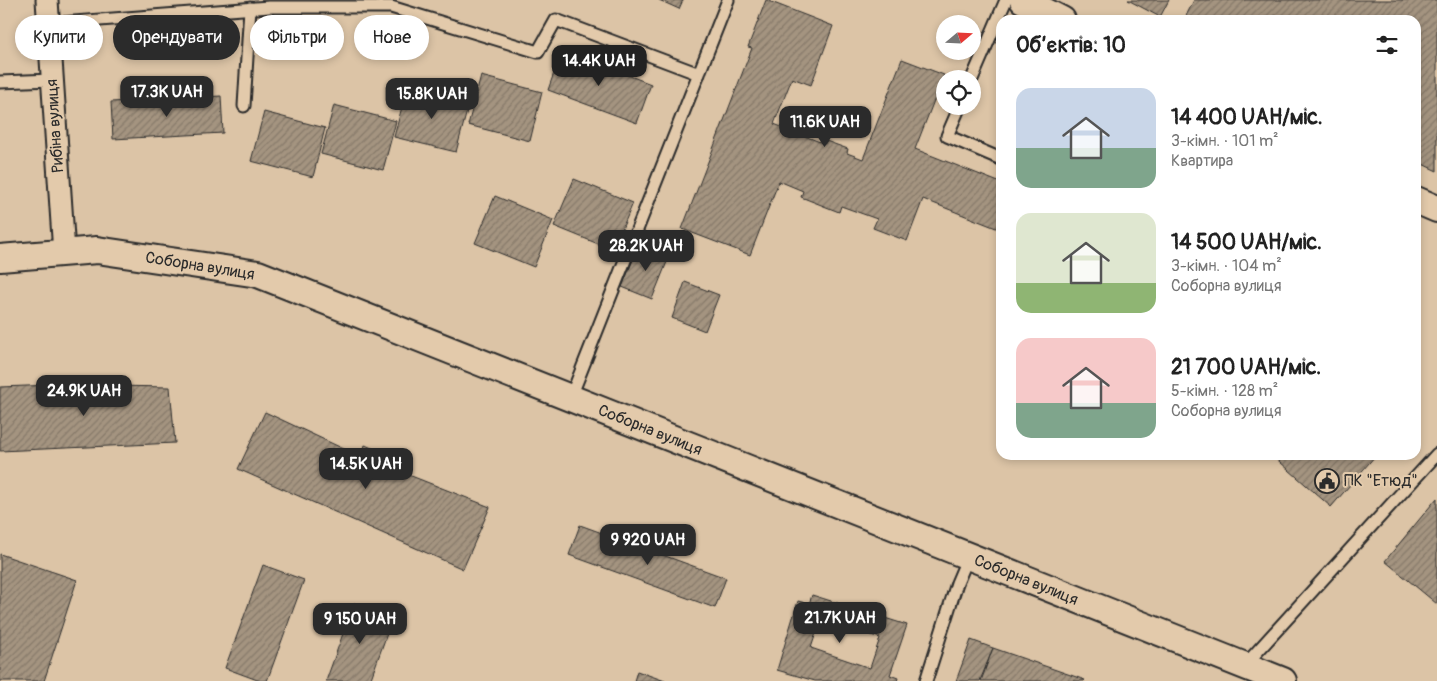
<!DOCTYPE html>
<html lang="uk">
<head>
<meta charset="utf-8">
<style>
  :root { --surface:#fff; --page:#f2f2f2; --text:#222; --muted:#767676; --accent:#2b2b2b }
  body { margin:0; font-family:Pangolin,sans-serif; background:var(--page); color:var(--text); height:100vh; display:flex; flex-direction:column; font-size:19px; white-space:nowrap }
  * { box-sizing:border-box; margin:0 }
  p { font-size:16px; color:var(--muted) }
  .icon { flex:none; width:28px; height:28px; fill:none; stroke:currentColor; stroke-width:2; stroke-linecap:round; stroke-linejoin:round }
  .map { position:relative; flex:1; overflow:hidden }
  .panel { position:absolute; left:996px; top:15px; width:425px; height:445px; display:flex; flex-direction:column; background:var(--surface); border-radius:15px; box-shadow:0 2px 8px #0003 }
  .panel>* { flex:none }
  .banner { position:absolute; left:15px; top:15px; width:475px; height:45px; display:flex; gap:10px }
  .needle { width:32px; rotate:71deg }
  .buttons { position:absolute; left:936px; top:15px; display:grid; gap:10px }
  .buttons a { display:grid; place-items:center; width:45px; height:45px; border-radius:50%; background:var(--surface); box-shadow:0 2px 8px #0003; font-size:25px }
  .price { position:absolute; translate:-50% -42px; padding:0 11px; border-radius:10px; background:var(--accent); color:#fff; font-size:16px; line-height:32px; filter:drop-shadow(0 1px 2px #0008) }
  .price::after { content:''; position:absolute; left:50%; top:30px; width:15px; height:11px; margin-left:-8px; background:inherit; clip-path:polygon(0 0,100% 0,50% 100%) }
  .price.on { background:#222; color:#fff }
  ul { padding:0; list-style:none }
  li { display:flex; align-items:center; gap:15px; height:125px; padding:0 20px }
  li span { display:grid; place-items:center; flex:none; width:140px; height:100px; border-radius:15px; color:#555 }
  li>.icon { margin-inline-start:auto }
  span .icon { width:60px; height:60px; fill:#fffc; stroke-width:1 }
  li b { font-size:21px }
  h2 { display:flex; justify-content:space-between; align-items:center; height:60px; padding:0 20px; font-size:21px }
  .chip { padding:0 18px; border-radius:22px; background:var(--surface); box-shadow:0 2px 8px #0003; font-size:18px; line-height:45px }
  .chip.on { background:var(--accent); color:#fff }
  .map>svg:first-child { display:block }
</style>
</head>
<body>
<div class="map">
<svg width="1437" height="681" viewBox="0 0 1437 681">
  <defs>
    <pattern id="building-hatch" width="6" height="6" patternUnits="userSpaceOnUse" patternTransform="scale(1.25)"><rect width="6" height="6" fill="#a49480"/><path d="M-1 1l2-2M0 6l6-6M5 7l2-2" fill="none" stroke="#867969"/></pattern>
  </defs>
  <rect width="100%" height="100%" fill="#dcc4a6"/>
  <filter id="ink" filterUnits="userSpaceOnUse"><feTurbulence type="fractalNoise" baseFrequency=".02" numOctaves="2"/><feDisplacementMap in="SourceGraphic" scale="10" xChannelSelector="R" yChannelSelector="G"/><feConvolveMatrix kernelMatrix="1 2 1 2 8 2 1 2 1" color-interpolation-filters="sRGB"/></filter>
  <g filter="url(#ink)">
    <g fill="url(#building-hatch)" stroke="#2b2b2b" fill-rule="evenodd">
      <polygon points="659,0 683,0 679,9"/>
      <polygon points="766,0 833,26 811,85 792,78 774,124 825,144 826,141 848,149 847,153 863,159 902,59 944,75 915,149 1001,183 1001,230 923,199 907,241 873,228 877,219 841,206 839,212 801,197 803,191 779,181 750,255 682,229 752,48 748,47"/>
      <polygon points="1128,0 1169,0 1160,17"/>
      <polygon points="1194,0 1437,0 1437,171 1416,161 1416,20 1184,20"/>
      <polygon points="562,50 651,84 637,123 548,90"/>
      <polygon points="481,76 542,92 530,141 468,125"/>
      <polygon points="407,88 469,103 456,152 394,137"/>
      <polygon points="221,96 223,133 113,139 111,102"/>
      <polygon points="334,105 396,121 383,170 321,154"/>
      <polygon points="264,112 325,128 313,177 251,161"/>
      <polygon points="574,179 633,203 613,250 554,226"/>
      <polygon points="495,196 553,220 534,267 475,243"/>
      <polygon points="639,245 669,257 652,299 622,287"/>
      <polygon points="685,282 719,295 705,331 672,318"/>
      <polygon points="53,385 170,387 175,443 0,451 0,387"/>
      <polygon points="265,412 361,457 365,445 395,458 391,468 490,507 463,569 238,469"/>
      <polygon points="1272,455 1376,455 1331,507"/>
      <polygon points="1437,498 1437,604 1385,561"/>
      <polygon points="580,525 726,578 715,608 569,555"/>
      <polygon points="0,554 77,580 44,681 0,681"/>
      <polygon points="263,565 304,580 267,681 260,681 225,668"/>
      <path d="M812,595L907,625L890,675L898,678L897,681H815L777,670L798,601L809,604ZM821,618L880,638L870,668L811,648Z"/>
      <polygon points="354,603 393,617 370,681 326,681"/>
      <polygon points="971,640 993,648 980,681 956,681"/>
      <polygon points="993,648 1085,680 1084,681 981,681"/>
      <polygon points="637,671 665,681 634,681"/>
    </g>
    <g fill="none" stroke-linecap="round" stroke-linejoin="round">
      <defs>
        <g id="service">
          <polyline points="48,24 269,7 391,7 538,52 556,20 699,74"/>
          <polyline points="972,79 1006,0"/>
          <polyline points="0,82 52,80"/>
          <polyline points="244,106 250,8"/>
          <polyline points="960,106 947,136 1001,159"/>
          <polyline points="570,399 728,0"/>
          <polyline points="1245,665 1437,454"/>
          <polyline points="926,681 957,583 968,557"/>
        </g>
        <polyline id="minor" points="47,0 64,253"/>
        <g id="tertiary">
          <polyline points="1023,0 1062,20"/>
          <polyline points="1416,200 1437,209"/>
          <polyline points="0,258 97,250 258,274 1283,681"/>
        </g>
      </defs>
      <use href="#service" stroke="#2b2b2b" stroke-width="15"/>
      <use href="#minor" stroke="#2b2b2b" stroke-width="25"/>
      <use href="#tertiary" stroke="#2b2b2b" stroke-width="30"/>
      <use href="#service" stroke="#e3caab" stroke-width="11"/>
      <use href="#minor" stroke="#e3caab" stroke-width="21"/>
      <use href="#tertiary" stroke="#e3caab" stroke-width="26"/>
    </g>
  </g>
  <defs>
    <symbol id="civic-ring" viewBox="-11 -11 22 22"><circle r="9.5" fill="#e3caab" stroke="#2b2b2b" stroke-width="1.5"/><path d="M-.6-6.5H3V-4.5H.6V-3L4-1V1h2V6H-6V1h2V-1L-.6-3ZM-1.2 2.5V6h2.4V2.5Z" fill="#2b2b2b"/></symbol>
  </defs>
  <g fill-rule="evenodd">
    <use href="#civic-ring" x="1313" y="467" width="28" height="28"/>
  </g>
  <g text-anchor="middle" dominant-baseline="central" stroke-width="4" stroke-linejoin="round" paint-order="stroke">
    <g font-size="16" fill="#2b2b2b" stroke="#e3caab">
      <text transform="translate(55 126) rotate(-94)">Рибіна вулиця</text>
      <text transform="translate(200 266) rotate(9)">Соборна вулиця</text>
      <text transform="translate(650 430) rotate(22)">Соборна вулиця</text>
      <text transform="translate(1026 580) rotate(22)">Соборна вулиця</text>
    </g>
    <g font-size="16" fill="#2b2b2b" stroke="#e3caab" text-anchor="start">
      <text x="1344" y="481">ПК "Етюд"</text>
    </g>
  </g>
</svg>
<div class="buttons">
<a><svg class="needle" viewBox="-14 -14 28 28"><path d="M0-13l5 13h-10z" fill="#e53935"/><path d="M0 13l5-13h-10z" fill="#767676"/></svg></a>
<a><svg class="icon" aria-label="locate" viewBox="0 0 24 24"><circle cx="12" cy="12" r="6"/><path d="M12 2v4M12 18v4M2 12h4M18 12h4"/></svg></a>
</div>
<b class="price on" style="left:599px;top:87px">14.4K UAH</b>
<b class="price" style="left:167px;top:118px">17.3K UAH</b>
<b class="price" style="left:432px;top:120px">15.8K UAH</b>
<b class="price" style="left:825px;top:148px">11.6K UAH</b>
<b class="price" style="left:646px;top:272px">28.2K UAH</b>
<b class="price" style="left:84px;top:417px">24.9K UAH</b>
<b class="price" style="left:366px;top:490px">14.5K UAH</b>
<b class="price" style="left:648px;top:566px">9 920 UAH</b>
<b class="price" style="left:840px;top:644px">21.7K UAH</b>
<b class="price" style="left:360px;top:645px">9 150 UAH</b>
<div class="banner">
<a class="chip">Купити</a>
<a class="chip on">Орендувати</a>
<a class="chip">Фільтри</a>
<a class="chip">Нове</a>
</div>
<section class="panel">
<h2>Об’єктів: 10<svg class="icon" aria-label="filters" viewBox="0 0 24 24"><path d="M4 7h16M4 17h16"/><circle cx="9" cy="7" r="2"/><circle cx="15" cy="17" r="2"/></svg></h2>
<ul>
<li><span style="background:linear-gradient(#c9d6e8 60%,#7fa58c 0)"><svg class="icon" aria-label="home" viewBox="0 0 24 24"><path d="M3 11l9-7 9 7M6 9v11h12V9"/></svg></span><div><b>14 400 UAH/міс.</b><p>3-кімн. · 101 m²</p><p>Квартира</p></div></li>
<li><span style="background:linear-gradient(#dfe7d0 70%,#8fb573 0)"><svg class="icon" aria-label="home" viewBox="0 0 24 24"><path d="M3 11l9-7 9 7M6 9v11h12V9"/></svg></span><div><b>14 500 UAH/міс.</b><p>3-кімн. · 104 m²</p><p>Соборна вулиця</p></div></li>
<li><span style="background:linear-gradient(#f6c9c9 65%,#7fa58c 0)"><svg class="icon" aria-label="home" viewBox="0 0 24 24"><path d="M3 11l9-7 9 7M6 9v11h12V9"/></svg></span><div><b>21 700 UAH/міс.</b><p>5-кімн. · 128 m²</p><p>Соборна вулиця</p></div></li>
</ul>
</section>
</div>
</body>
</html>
